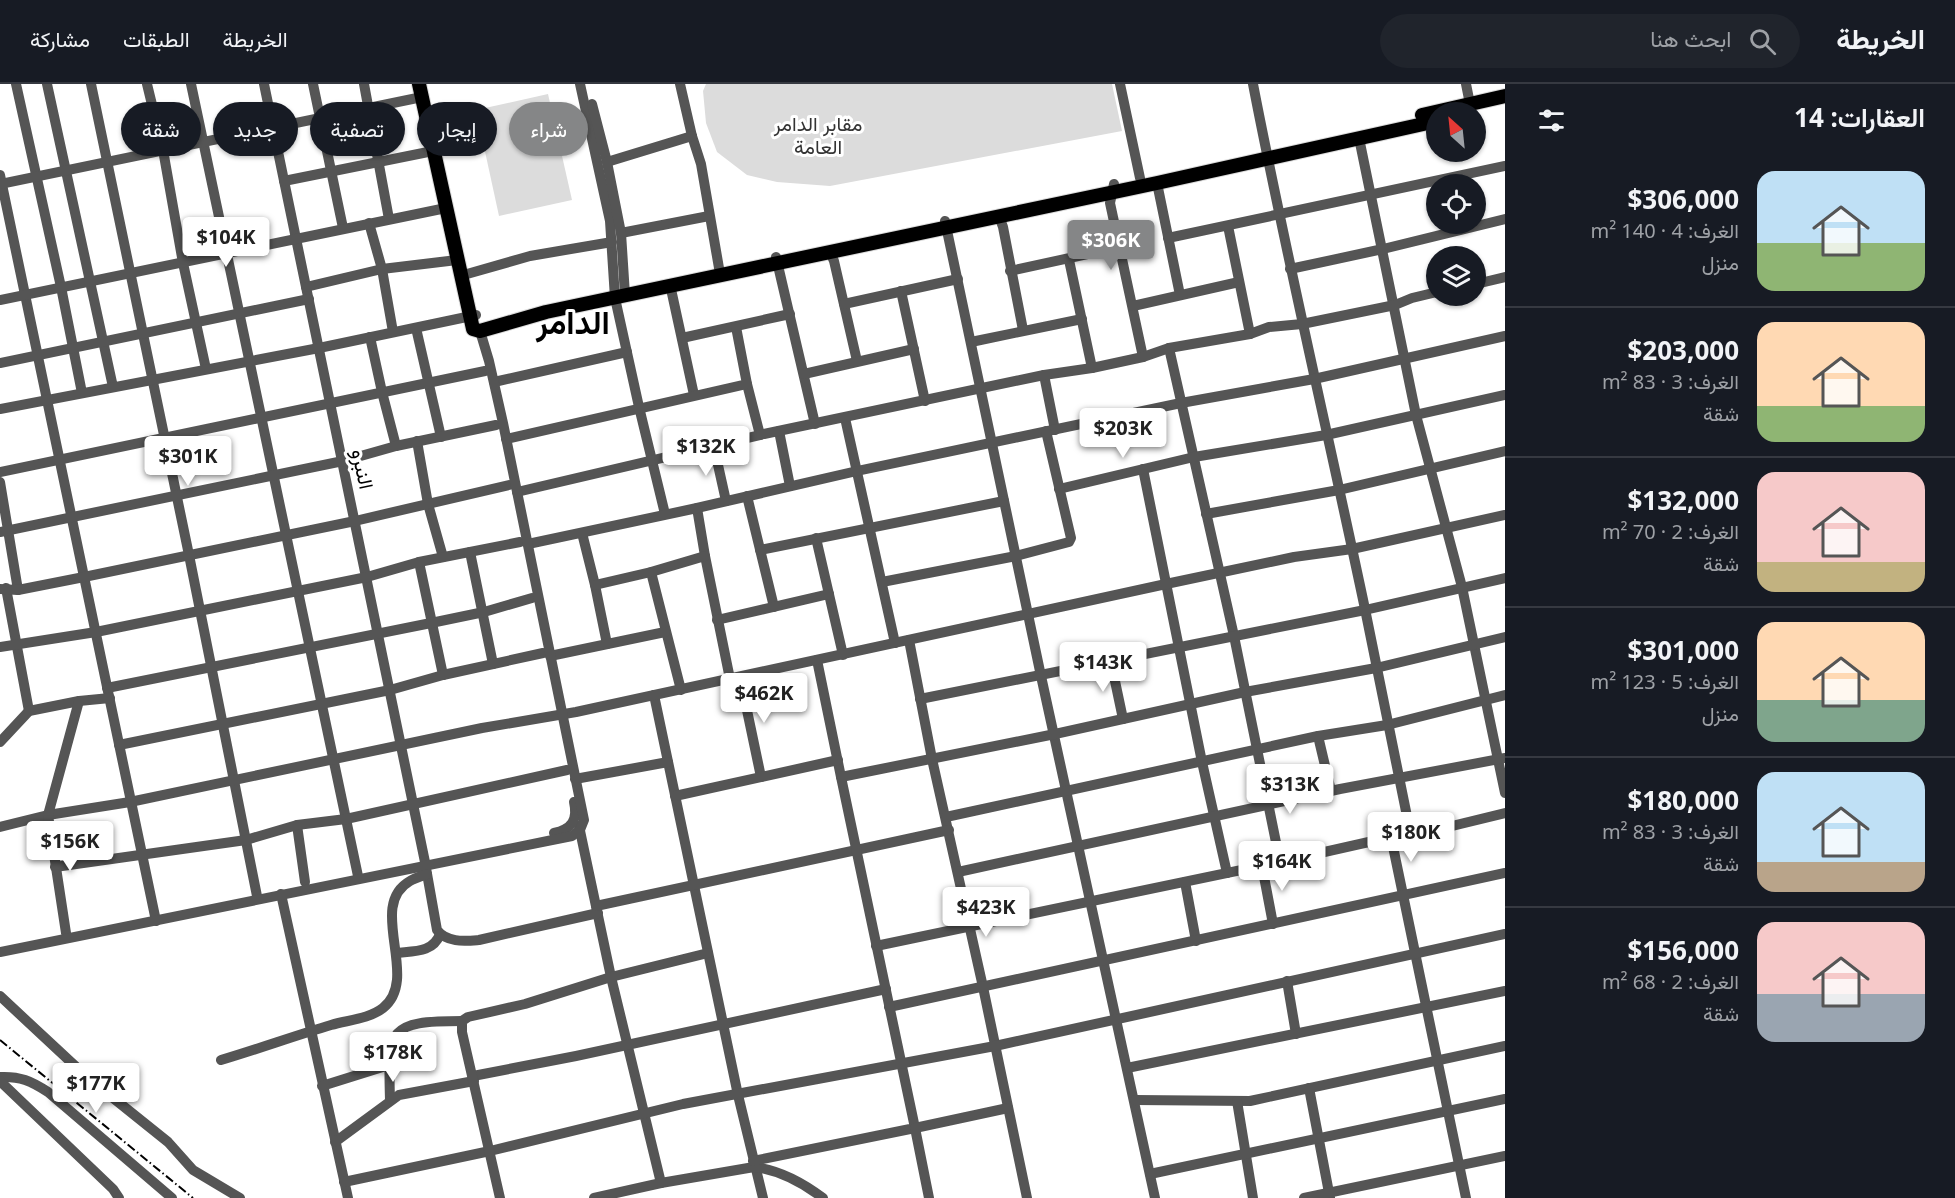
<!DOCTYPE html>
<html lang="ar">
<head>
<meta charset="utf-8">
<style>
  :root { --surface:#171b24; --page:#20242c; --text:#f1f3f6; --muted:#9ea1a6; --line:#363941; --accent:#858687 }
  body { margin:0; font-family:"Noto Sans",Vazirmatn,sans-serif; background:var(--page); color:var(--text); direction:rtl; height:100vh; display:flex; flex-direction:column; font-size:22px; white-space:nowrap }
  * { box-sizing:border-box; margin:0 }
  p { font-size:20px; color:var(--muted) }
  .icon { flex:none; width:33px; height:33px; fill:none; stroke:currentColor; stroke-width:2; stroke-linecap:round; stroke-linejoin:round }
  .map { position:relative; flex:1; overflow:hidden; direction:ltr }
  .drawer { display:flex; flex-direction:column; background:var(--surface); width:450px }
  .drawer>* { flex:none }
  .guide { position:absolute; left:18px; top:18px; width:570px; height:54px; direction:rtl; display:flex; gap:12px }
  .needle { width:39px; rotate:333deg }
  .tools { position:absolute; left:1426px; top:18px; display:grid; gap:12px }
  .tools a { display:grid; place-items:center; width:60px; height:60px; border-radius:50%; background:var(--surface); box-shadow:0 2px 4px #0004; font-size:30px }
  .price { position:absolute; translate:-50% -51px; padding:0 14px; border-radius:6px; background:#fff; color:#222; font-size:20px; line-height:39px; filter:drop-shadow(0 2px 3px #0008) }
  .price::after { content:''; position:absolute; left:50%; top:36px; width:18px; height:14px; margin-left:-9px; background:inherit; clip-path:polygon(0 0,100% 0,50% 100%) }
  .price.on { background:var(--accent); color:#fff }
  ul { padding:0; list-style:none }
  li { display:flex; align-items:center; gap:18px; height:150px; padding:0 30px }
  li+li { border-top:2px solid var(--line) }
  li span { display:grid; place-items:center; flex:none; width:168px; height:120px; border-radius:18px; color:#555 }
  li>.icon { margin-inline-start:auto }
  span .icon { width:72px; height:72px; fill:#fffc; stroke-width:1 }
  li b { font-size:26px }
  h2 { display:flex; justify-content:space-between; align-items:center; height:72px; padding:0 30px; font-size:26px }
  .tag { padding:0 21px; border-radius:27px; background:var(--surface); box-shadow:0 2px 4px #0004; font-size:21px; line-height:54px }
  .tag.on { background:var(--accent); color:#fff }
  header { display:flex; align-items:center; gap:36px; box-sizing:border-box; height:84px; padding:0 30px; background:var(--surface); border-bottom:2px solid var(--line) }
  header strong { font-size:28px }
  nav { display:flex; gap:33px; margin-inline-start:auto; font-size:21px }
  .search { width:420px; height:54px; background:var(--page); display:flex; align-items:center; gap:15px; box-sizing:border-box; padding:0 21px; border-radius:33px; color:var(--muted); font-size:22px }
  main { display:flex; flex:1; min-height:0 }
  .map>svg:first-child { display:block }
</style>
</head>
<body>
<header>
<strong>الخريطة</strong>
<div class="search"><svg class="icon" aria-label="search" viewBox="0 0 24 24"><circle cx="10" cy="10" r="6"/><path d="M15 15l6 6"/></svg>ابحث هنا</div>
<nav><a>الخريطة</a><a>الطبقات</a><a>مشاركة</a></nav>
</header>
<main>
<section class="drawer">
<h2>العقارات: 14<svg class="icon" aria-label="filters" viewBox="0 0 24 24"><path d="M4 7h16M4 17h16"/><circle cx="9" cy="7" r="2"/><circle cx="15" cy="17" r="2"/></svg></h2>
<ul>
<li><span style="background:linear-gradient(#bfe0f5 60%,#8fb573 0)"><svg class="icon" aria-label="home" viewBox="0 0 24 24"><path d="M3 11l9-7 9 7M6 9v11h12V9"/></svg></span><div><b>$306,000</b><p>الغرف: 4 · 140 m²</p><p>منزل</p></div></li>
<li><span style="background:linear-gradient(#ffd9b3 70%,#8fb573 0)"><svg class="icon" aria-label="home" viewBox="0 0 24 24"><path d="M3 11l9-7 9 7M6 9v11h12V9"/></svg></span><div><b>$203,000</b><p>الغرف: 3 · 83 m²</p><p>شقة</p></div></li>
<li><span style="background:linear-gradient(#f6c9c9 75%,#c2b280 0)"><svg class="icon" aria-label="home" viewBox="0 0 24 24"><path d="M3 11l9-7 9 7M6 9v11h12V9"/></svg></span><div><b>$132,000</b><p>الغرف: 2 · 70 m²</p><p>شقة</p></div></li>
<li><span style="background:linear-gradient(#ffd9b3 65%,#7fa58c 0)"><svg class="icon" aria-label="home" viewBox="0 0 24 24"><path d="M3 11l9-7 9 7M6 9v11h12V9"/></svg></span><div><b>$301,000</b><p>الغرف: 5 · 123 m²</p><p>منزل</p></div></li>
<li><span style="background:linear-gradient(#bfe0f5 75%,#b9a48a 0)"><svg class="icon" aria-label="home" viewBox="0 0 24 24"><path d="M3 11l9-7 9 7M6 9v11h12V9"/></svg></span><div><b>$180,000</b><p>الغرف: 3 · 83 m²</p><p>شقة</p></div></li>
<li><span style="background:linear-gradient(#f6c9c9 60%,#9aa5b1 0)"><svg class="icon" aria-label="home" viewBox="0 0 24 24"><path d="M3 11l9-7 9 7M6 9v11h12V9"/></svg></span><div><b>$156,000</b><p>الغرف: 2 · 68 m²</p><p>شقة</p></div></li>
</ul>
</section>
<div class="map">
<svg width="1505" height="1114" viewBox="0 0 1505 1114">
  <rect width="100%" height="100%" fill="#fff"/>
  <g fill="#dcdcdc">
    <polygon points="706,0 1112,0 1122,47 830,102 777,98 747,91 717,68 706,39 703,7"/>
    <polygon points="548,10 572,116 499,132 476,26"/>
  </g>
  <g fill="none" stroke-linecap="round" stroke-linejoin="round">
    <defs>
      <g id="major">
        <polyline points="419,0 473,245 480,247 546,228 1157,99 1437,37"/>
        <polyline points="1422,31 1505,12"/>
      </g>
    </defs>
    <use href="#major" stroke="#dbdbdb" stroke-width="16"/>
    <g stroke="#555" stroke-width="10">
      <polyline points="16,0 61,203 82,309"/>
      <polyline points="47,0 113,303"/>
      <polyline points="91,0 189,471 257,812"/>
      <polyline points="147,0 163,66 183,179 206,285"/>
      <polyline points="191,0 358,792"/>
      <polyline points="264,0 425,778"/>
      <polyline points="313,0 343,144"/>
      <polyline points="364,0 389,135"/>
      <polyline points="580,0 610,137 615,214 639,323 665,430"/>
      <polyline points="680,0 692,52 701,80 719,184"/>
      <polyline points="1120,0 1140,94"/>
      <path d="M1253,0C1287,176 1328,349 1365,525C1380,600 1395,676 1411,752"/>
      <polyline points="1466,0 1470,20"/>
      <polyline points="592,20 607,78"/>
      <polyline points="1359,54 1416,331 1462,503 1505,709"/>
      <polyline points="0,91 156,837"/>
      <polyline points="284,97 433,67"/>
      <polyline points="1157,99 1180,211"/>
      <polyline points="0,100 422,13"/>
      <polyline points="1114,100 1110,119 1143,273"/>
      <polyline points="999,132 1003,143 1023,246"/>
      <polyline points="945,137 1041,592 1155,1114"/>
      <polyline points="369,139 382,185 393,248"/>
      <polyline points="1228,142 1250,250"/>
      <polyline points="621,149 709,132"/>
      <polyline points="1168,154 1505,82"/>
      <polyline points="830,168 834,177 857,277"/>
      <polyline points="776,173 815,340"/>
      <polyline points="1069,176 1092,284"/>
      <polyline points="1290,185 1383,165 1505,135"/>
      <polyline points="1010,187 1120,163"/>
      <polyline points="467,190 530,172 612,158"/>
      <polyline points="1476,200 1505,193"/>
      <polyline points="667,202 671,205 694,311"/>
      <polyline points="306,203 382,185 457,176"/>
      <polyline points="901,207 925,317"/>
      <polyline points="625,211 621,149 607,78 692,52"/>
      <polyline points="0,216 446,124"/>
      <polyline points="844,220 958,195"/>
      <polyline points="1133,222 1239,198"/>
      <polyline points="416,244 441,353"/>
      <polyline points="370,253 382,308 396,362"/>
      <polyline points="682,254 790,230"/>
      <polyline points="971,258 1082,235"/>
      <polyline points="1169,264 1234,552 1280,778"/>
      <polyline points="0,279 309,215"/>
      <polyline points="804,290 914,265"/>
      <polyline points="1044,291 1055,346"/>
      <polyline points="494,298 627,268"/>
      <polyline points="747,300 760,351"/>
      <polyline points="0,325 319,264 476,231"/>
      <polyline points="845,334 895,559"/>
      <polyline points="779,347 790,402"/>
      <polyline points="506,355 747,300 736,243"/>
      <polyline points="417,357 428,420 443,473"/>
      <polyline points="714,363 726,417"/>
      <polyline points="1143,385 1202,678 1227,789"/>
      <polyline points="0,388 485,287"/>
      <polyline points="0,398 18,506"/>
      <polyline points="1059,405 1194,373 1326,351 1505,311"/>
      <polyline points="517,408 764,350 1044,291 1092,284 1143,273 1169,264 1250,250 1269,243 1302,240 1395,221 1412,214 1437,208"/>
      <polyline points="747,412 774,523"/>
      <polyline points="697,424 705,472 730,595"/>
      <polyline points="1206,430 1339,406 1505,367"/>
      <polyline points="0,448 343,377 396,362 496,341"/>
      <polyline points="582,449 595,501 607,560"/>
      <polyline points="816,454 843,571"/>
      <polyline points="528,460 697,424 857,387 1181,319 1314,295 1505,252"/>
      <polyline points="760,466 1004,417"/>
      <polyline points="470,468 493,580"/>
      <polyline points="419,478 443,591"/>
      <polyline points="651,488 681,606"/>
      <polyline points="882,498 1016,472 1069,458 1071,454 1046,347"/>
      <polyline points="595,501 651,488 705,472"/>
      <polyline points="6,504 29,627"/>
      <polyline points="0,505 18,506 84,493 355,437 509,401"/>
      <polyline points="717,536 829,510"/>
      <polyline points="909,556 932,675 983,903 1027,1114"/>
      <polyline points="0,563 96,548 199,527 367,493 419,478 520,458"/>
      <polyline points="550,572 665,548"/>
      <polyline points="817,576 841,693"/>
      <polyline points="1111,578 1123,635"/>
      <polyline points="740,593 761,693"/>
      <polyline points="107,604 431,539 484,528 532,514"/>
      <polyline points="654,611 738,1011 763,1114"/>
      <polyline points="920,615 1365,526 1505,494"/>
      <polyline points="1318,652 1331,707"/>
      <polyline points="0,658 29,627 79,617 110,614"/>
      <polyline points="119,661 390,606 443,591 543,569"/>
      <polyline points="575,695 668,678"/>
      <polyline points="675,712 838,676"/>
      <polyline points="946,733 1318,652 1387,641 1505,611"/>
      <polyline points="297,741 305,798"/>
      <path d="M579,742L611,893L661,1099L754,1083C780,1086 803,1099 823,1114"/>
      <polyline points="0,743 48,731 130,718 482,644 576,628 1166,500 1294,473 1352,465 1505,431"/>
      <path d="M554,749C572,745 578,736 574,718"/>
      <polyline points="1391,753 1466,1114"/>
      <polyline points="1262,782 1273,840"/>
      <polyline points="55,783 246,756 297,741 346,735 567,686"/>
      <path d="M426,784L437,846C447,859 465,857 479,856L598,829"/>
      <polyline points="958,788 1340,705 1505,674"/>
      <polyline points="1185,798 1196,857"/>
      <polyline points="281,810 348,1114"/>
      <polyline points="596,822 949,746"/>
      <polyline points="66,849 48,731 79,617"/>
      <polyline points="876,862 1280,778 1391,753 1411,752 1505,729"/>
      <polyline points="0,868 572,752 580,746 584,736 503,339 489,277 480,247"/>
      <path d="M396,869C414,867 433,869 440,850"/>
      <polyline points="1287,897 1296,950"/>
      <polyline points="0,912 87,993 168,1058 193,1086 240,1114"/>
      <polyline points="889,923 1505,789"/>
      <path d="M221,976C258,965 294,952 331,941C348,936 369,935 383,924C421,894 366,822 410,797C415,794 422,792 427,790"/>
      <polyline points="1127,984 1505,907"/>
      <polyline points="473,992 576,972 886,905"/>
      <path d="M0,993C20,992 31,997 48,1008L172,1114"/>
      <polyline points="0,997 113,1105 119,1114"/>
      <polyline points="322,1002 389,981"/>
      <polyline points="1309,1004 1330,1114"/>
      <path d="M390,1016C388,945 387,937 462,937"/>
      <polyline points="1135,1016 1250,1017 1505,962"/>
      <polyline points="1237,1017 1253,1114"/>
      <polyline points="335,1058 399,1011 474,997"/>
      <polyline points="753,1077 915,1044 841,693 1055,650 1245,608 1376,584 1505,553"/>
      <polyline points="1150,1090 1505,1015"/>
      <polyline points="344,1098 490,1067 683,1020 995,962 1505,850"/>
      <polyline points="500,1114 462,948 462,937 468,933 525,920 611,893 708,869"/>
      <polyline points="594,1114 661,1099"/>
      <polyline points="929,1114 915,1044 1008,1024"/>
      <polyline points="1304,1114 1505,1072"/>
    </g>
    <use href="#major" stroke="#000" stroke-width="14"/>
    <polyline stroke="#000" stroke-width="2" stroke-dasharray="9 3 1.5 3" stroke-linecap="butt" points="0,956 193,1114"/>
  </g>
  <g text-anchor="middle" dominant-baseline="central" stroke-width="6" stroke-linejoin="round" paint-order="stroke">
    <g font-size="20" fill="#333" stroke="#fff">
      <text x="818" y="39">مقابر الدامر<tspan x="818" dy="23">العامة</tspan></text>
    </g>
    <g font-size="20" fill="#000" stroke="#fff">
      <text transform="translate(363 385) rotate(78)">النبرو</text>
    </g>
    <g font-size="32" font-weight="bold" fill="#000" stroke="#fff">
      <text x="573" y="237">الدامر</text>
    </g>
  </g>
</svg>
<div class="tools">
<a><svg class="needle" viewBox="-14 -14 28 28"><path d="M0-13l5 13h-10z" fill="#e53935"/><path d="M0 13l5-13h-10z" fill="#9ea1a6"/></svg></a>
<a><svg class="icon" aria-label="locate" viewBox="0 0 24 24"><circle cx="12" cy="12" r="6"/><path d="M12 2v4M12 18v4M2 12h4M18 12h4"/></svg></a>
<a><svg class="icon" aria-label="layers" viewBox="0 0 24 24"><path d="M12 4l9 5-9 5-9-5zM3 14l9 5 9-5"/></svg></a>
</div>
<b class="price" style="left:226px;top:184px">$104K</b>
<b class="price on" style="left:1111px;top:187px">$306K</b>
<b class="price" style="left:1123px;top:375px">$203K</b>
<b class="price" style="left:706px;top:393px">$132K</b>
<b class="price" style="left:188px;top:403px">$301K</b>
<b class="price" style="left:1103px;top:609px">$143K</b>
<b class="price" style="left:764px;top:640px">$462K</b>
<b class="price" style="left:1290px;top:731px">$313K</b>
<b class="price" style="left:1411px;top:779px">$180K</b>
<b class="price" style="left:70px;top:788px">$156K</b>
<b class="price" style="left:1282px;top:808px">$164K</b>
<b class="price" style="left:986px;top:854px">$423K</b>
<b class="price" style="left:393px;top:999px">$178K</b>
<b class="price" style="left:96px;top:1030px">$177K</b>
<div class="guide">
<a class="tag on">شراء</a>
<a class="tag">إيجار</a>
<a class="tag">تصفية</a>
<a class="tag">جديد</a>
<a class="tag">شقة</a>
</div>
</div>
</main>
</body>
</html>
